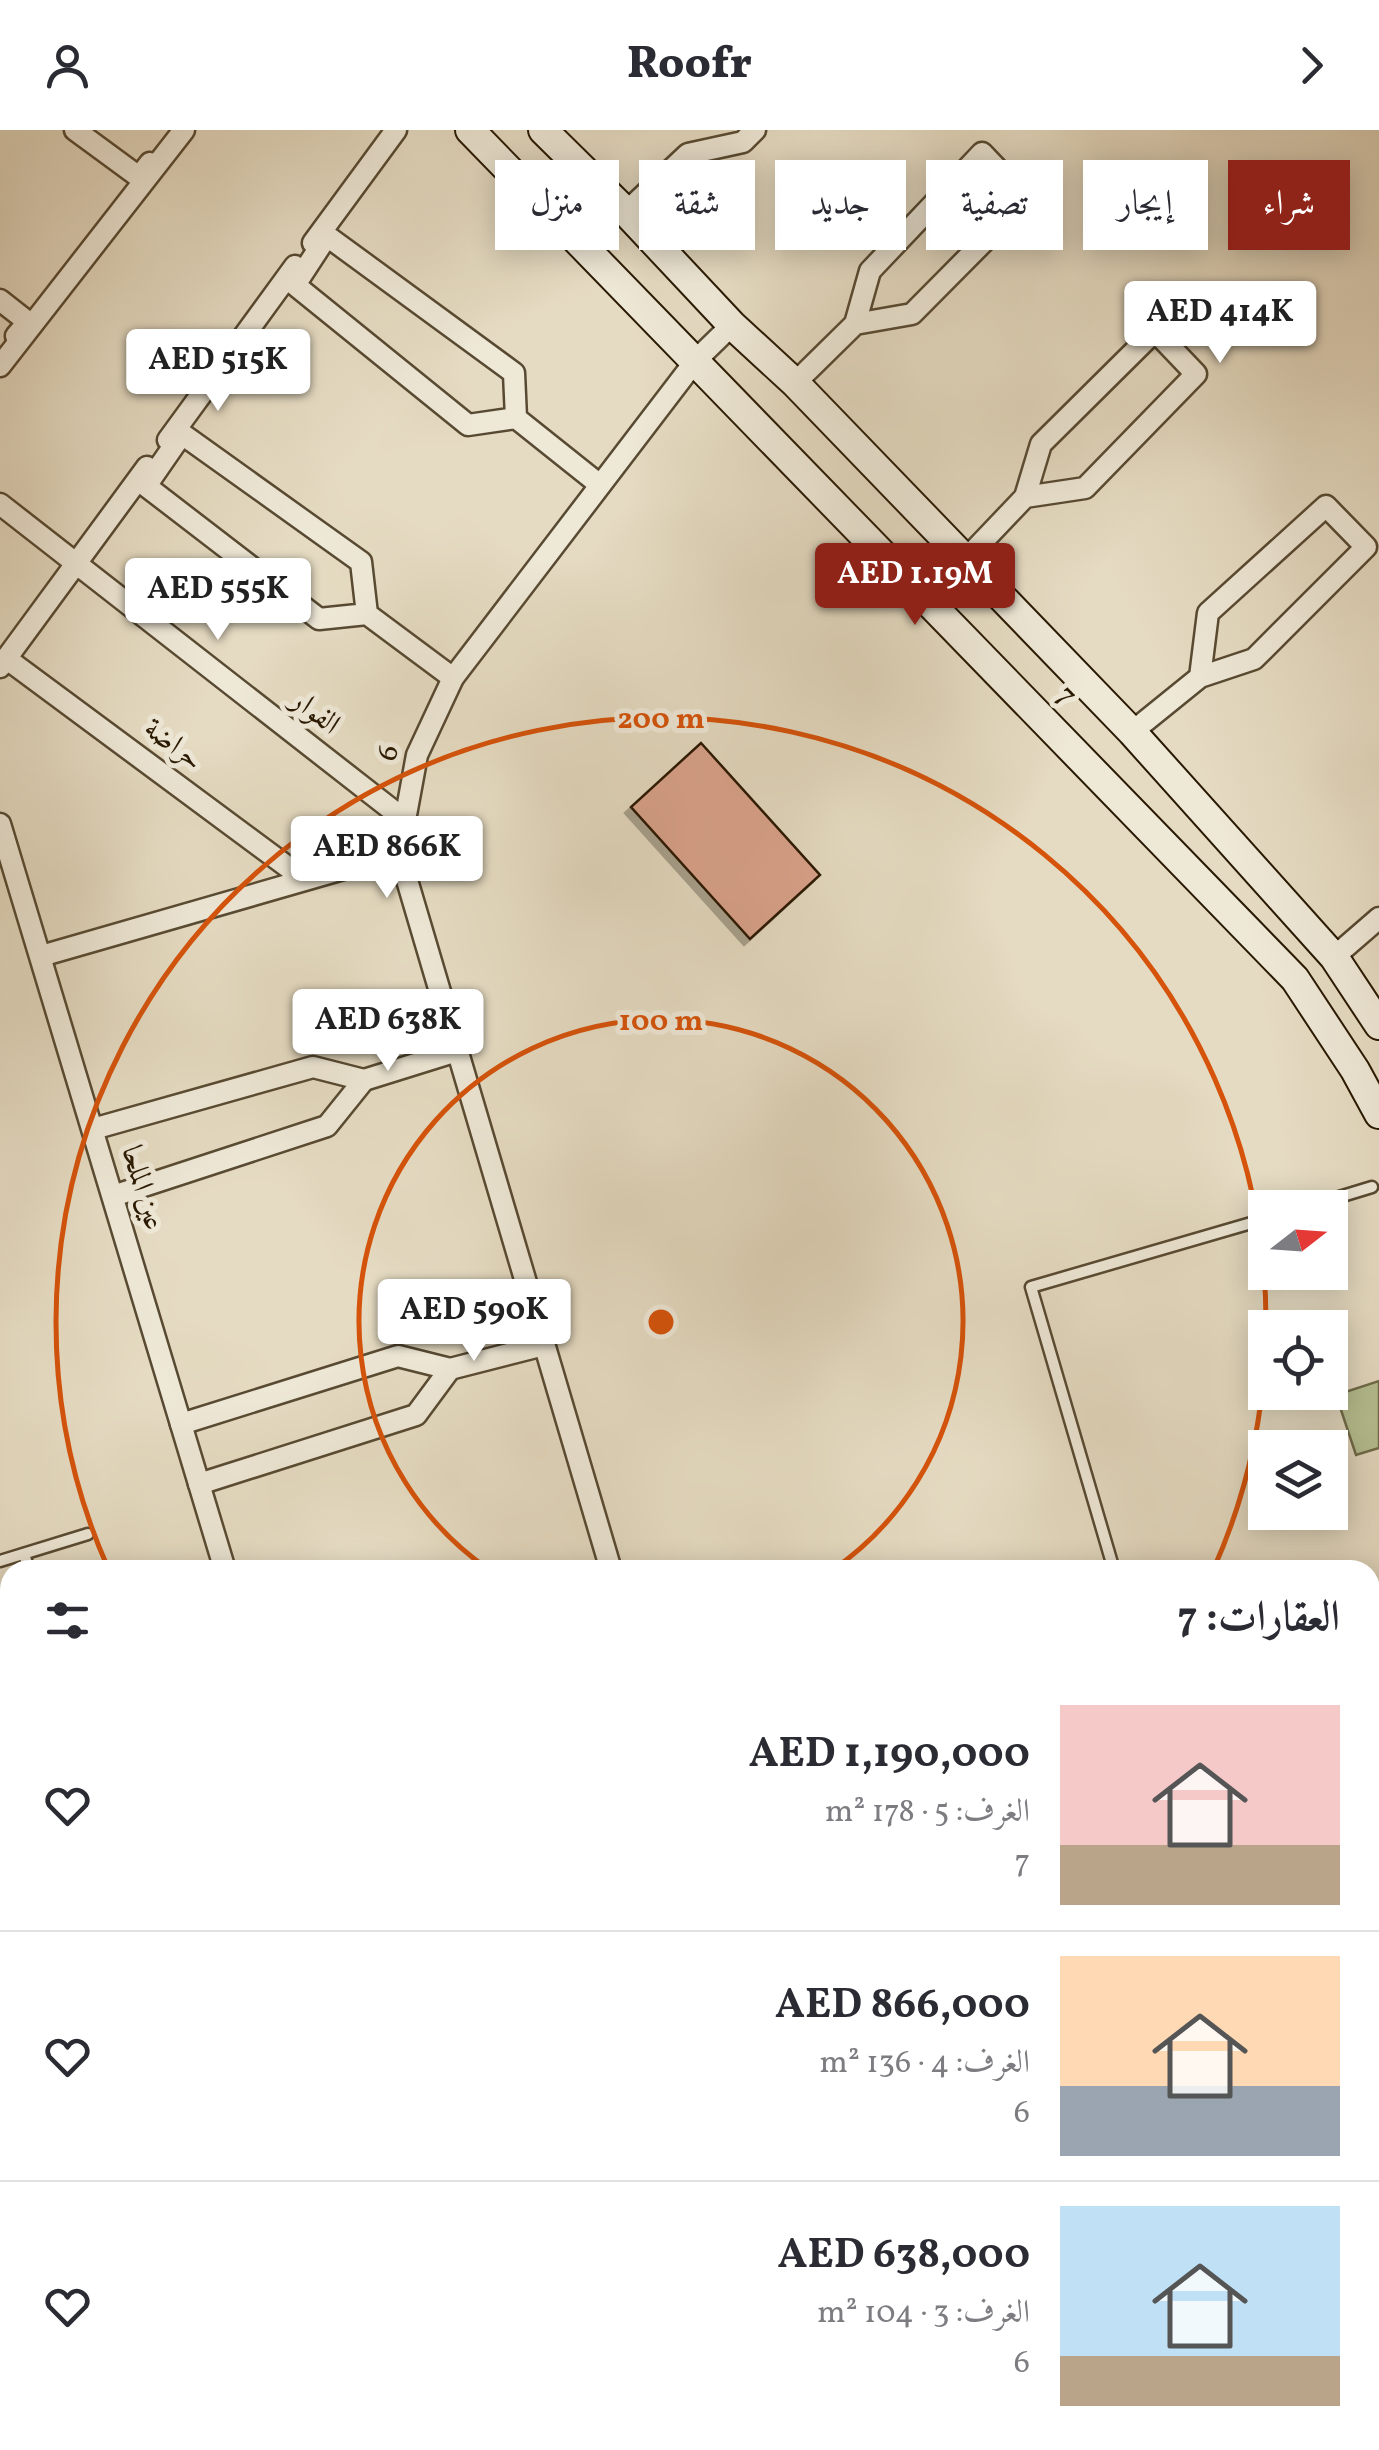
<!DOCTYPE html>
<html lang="ar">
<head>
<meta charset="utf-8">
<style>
  :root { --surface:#fff; --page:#f2f2f3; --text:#2b2b33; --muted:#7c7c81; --line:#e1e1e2; --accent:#8f2418 }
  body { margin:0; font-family:Vollkorn,Amiri,serif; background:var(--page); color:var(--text); direction:rtl; height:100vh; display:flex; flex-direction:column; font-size:38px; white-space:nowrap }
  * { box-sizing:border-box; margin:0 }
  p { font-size:32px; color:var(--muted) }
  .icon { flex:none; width:55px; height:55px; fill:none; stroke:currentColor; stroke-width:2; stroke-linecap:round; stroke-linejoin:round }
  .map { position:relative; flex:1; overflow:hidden; direction:ltr }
  .details { position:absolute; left:0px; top:1430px; width:1380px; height:890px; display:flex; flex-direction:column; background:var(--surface); border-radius:30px 30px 0 0; box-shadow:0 5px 25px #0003; direction:rtl }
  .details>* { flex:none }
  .guide { position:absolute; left:30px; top:30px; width:1320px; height:90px; direction:rtl; display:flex; gap:20px }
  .needle { width:65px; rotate:73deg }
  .tools { position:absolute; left:1248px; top:1060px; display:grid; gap:20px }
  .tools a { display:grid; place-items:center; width:100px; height:100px; border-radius:0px; background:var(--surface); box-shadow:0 5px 25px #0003; font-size:50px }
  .price { position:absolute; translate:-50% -85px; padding:0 22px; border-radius:10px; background:#fff; color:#222; font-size:32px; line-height:65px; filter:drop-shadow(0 2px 5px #0008) }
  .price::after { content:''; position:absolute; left:50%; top:60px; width:30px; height:22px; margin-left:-15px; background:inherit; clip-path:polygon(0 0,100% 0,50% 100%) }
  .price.selected { background:var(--accent); color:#fff }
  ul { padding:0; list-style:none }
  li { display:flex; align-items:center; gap:30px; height:250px; padding:0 40px }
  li+li { border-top:2px solid var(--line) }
  li span { display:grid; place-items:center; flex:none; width:280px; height:200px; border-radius:0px; color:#555 }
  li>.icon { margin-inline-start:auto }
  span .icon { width:120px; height:120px; fill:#fffc; stroke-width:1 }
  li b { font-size:42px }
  h2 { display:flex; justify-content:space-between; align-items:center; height:120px; padding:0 40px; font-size:42px }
  .tag { padding:0 35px; border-radius:0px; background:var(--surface); box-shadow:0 5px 25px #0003; font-size:35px; line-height:90px }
  .tag.selected { background:var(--accent); color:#fff }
  header { display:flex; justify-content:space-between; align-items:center; height:130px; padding:0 40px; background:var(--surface); font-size:45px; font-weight:800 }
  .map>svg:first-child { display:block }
</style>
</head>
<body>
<header><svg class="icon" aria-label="forward" viewBox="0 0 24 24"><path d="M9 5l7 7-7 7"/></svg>Roofr<svg class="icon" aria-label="person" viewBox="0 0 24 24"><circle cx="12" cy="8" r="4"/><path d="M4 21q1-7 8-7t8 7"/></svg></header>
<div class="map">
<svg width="1379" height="2320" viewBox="0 0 1379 2320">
  <defs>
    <filter id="shadow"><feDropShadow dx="-6" dy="6" stdDeviation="0" flood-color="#0004"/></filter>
  </defs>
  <rect width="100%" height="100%" fill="#e5dbc2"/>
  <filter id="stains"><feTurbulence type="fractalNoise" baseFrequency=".002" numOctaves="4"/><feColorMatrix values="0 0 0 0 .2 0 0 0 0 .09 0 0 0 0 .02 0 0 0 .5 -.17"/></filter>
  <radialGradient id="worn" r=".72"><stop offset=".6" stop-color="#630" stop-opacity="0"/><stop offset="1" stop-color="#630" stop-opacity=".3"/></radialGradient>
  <polygon fill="#b6c092" stroke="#706c4a" stroke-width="2.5" points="1379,1251 1379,1318 1356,1325 1336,1265"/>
  <polygon fill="#daa38c" stroke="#291902" stroke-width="2.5" filter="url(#shadow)" points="701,613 820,745 750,809 631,677"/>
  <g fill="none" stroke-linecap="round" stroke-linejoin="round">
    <defs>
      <g id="lane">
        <polyline points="1303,1078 1372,1057"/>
        <polyline points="24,1424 29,1440"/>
        <polyline points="0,1431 88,1404"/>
        <polyline points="1114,1440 1031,1157 1265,1089"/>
      </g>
      <g id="street">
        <polyline points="75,0 139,47 150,33"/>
        <polyline points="626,82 688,24 743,12 755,0"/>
        <polyline points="313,113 396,0"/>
        <polyline points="0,170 28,192 16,206"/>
        <polyline points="0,236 184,0"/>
        <polyline points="795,253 855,194 912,184 1026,69 982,23 870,141 855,194"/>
        <polyline points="516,288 468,295 295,155 327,106 514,243 516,288 600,355"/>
        <polyline points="168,310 295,136"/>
        <polyline points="0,374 405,690"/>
        <polyline points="966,429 1025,367 1085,358 1196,244 1155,201 1041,314 1025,367"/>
        <polyline points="367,484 319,489 146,356 182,304 361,432 367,484 453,548"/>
        <polyline points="7,529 304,749"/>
        <polyline points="0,537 147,337"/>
        <polyline points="1132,602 1200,547 1254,529 1366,417 1326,376 1208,483 1200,547"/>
        <polyline points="0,694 225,1440"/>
        <polyline points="41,826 399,723"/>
        <polyline points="1334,827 1379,788"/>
        <polyline points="364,950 457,921"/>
        <polyline points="93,999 313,937 364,950 327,996 113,1066"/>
        <polyline points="450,1239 544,1215"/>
        <polyline points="181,1294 398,1226 450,1239 416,1285 199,1354"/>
        <polyline points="611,1440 399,723 417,625 453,548 696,230 732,195"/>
        <polyline points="1370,1644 1379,1641"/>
        <polyline points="1370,1962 1379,1960"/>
        <polyline points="0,2056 10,2053"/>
        <polyline points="148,2310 151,2320"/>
        <polyline points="401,2310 404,2320"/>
        <polyline points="673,2310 688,2320"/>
        <polyline points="876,2310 879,2320"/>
        <polyline points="1004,2310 1007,2320"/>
        <polyline points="217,2320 248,2310"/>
        <polyline points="632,2320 635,2310"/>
      </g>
      <g id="secondary">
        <polyline points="470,0 1295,849 1355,940 1379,984"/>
        <polyline points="543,0 626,82 732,195 795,253 1132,602 1334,827 1379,895"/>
        <polyline points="1370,1479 1379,1476"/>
        <polyline points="1370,1520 1379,1517"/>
        <polyline points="0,1898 10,1895"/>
        <polyline points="0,1948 10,1945"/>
      </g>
    </defs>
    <use href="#lane" stroke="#584a32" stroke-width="15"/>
    <use href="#street" stroke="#584a32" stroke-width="25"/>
    <use href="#secondary" stroke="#291902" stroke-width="32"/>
    <use href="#lane" stroke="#eee8d7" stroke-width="10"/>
    <use href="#street" stroke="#eee8d7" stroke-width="20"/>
    <use href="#secondary" stroke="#eee8d7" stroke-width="28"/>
  </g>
  <g fill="none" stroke="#d5530b" stroke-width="5">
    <path d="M488 1439A302 302 0 1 1 834 1439"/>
    <path d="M1265 1229A605 605 0 0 1 1214 1438M108 1438A605 605 0 1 1 1266 1197"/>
  </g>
  <g text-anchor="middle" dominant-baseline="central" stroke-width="10" stroke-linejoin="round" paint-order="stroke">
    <g font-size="30" fill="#291902" stroke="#eee8d7">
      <text transform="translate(1066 566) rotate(46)">7</text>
      <text transform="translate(315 583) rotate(38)">الفوار</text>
      <text transform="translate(173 615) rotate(37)">حراضة</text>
      <text transform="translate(389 623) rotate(-74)">6</text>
      <text transform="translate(142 1058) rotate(73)">عين الملحا</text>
    </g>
  </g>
  <circle cx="661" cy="1192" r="15" fill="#d5530b" stroke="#eee8d7" stroke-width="5"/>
  <g font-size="30" text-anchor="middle" font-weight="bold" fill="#d5530b" stroke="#eee8d7" stroke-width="10" stroke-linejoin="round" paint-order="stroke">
    <text x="661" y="598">200 m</text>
    <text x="661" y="900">100 m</text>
  </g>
  <rect width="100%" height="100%" filter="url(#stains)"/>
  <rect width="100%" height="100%" fill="url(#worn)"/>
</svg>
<div class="tools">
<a><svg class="needle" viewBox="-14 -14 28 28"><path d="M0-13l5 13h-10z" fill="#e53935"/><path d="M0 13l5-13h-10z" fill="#7c7c81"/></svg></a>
<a><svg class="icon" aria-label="locate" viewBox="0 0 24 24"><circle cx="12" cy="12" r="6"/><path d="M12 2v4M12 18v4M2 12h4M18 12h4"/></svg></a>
<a><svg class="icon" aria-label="layers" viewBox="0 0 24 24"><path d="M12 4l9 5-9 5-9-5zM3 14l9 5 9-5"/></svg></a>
</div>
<b class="price" style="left:1220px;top:236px">AED 414K</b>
<b class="price" style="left:218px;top:284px">AED 515K</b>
<b class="price selected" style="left:915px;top:498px">AED 1.19M</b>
<b class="price" style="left:218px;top:513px">AED 555K</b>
<b class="price" style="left:387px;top:771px">AED 866K</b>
<b class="price" style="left:388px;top:944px">AED 638K</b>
<b class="price" style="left:474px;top:1234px">AED 590K</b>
<div class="guide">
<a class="tag selected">شراء</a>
<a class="tag">إيجار</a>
<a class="tag">تصفية</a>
<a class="tag">جديد</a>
<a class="tag">شقة</a>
<a class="tag">منزل</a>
</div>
<section class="details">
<h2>العقارات: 7<svg class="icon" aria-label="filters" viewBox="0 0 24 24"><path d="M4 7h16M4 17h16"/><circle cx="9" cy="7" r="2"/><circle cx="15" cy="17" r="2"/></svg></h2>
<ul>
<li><span style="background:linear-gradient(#f6c9c9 70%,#b9a48a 0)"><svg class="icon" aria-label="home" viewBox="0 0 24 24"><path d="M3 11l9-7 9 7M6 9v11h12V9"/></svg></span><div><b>AED 1,190,000</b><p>الغرف: 5 · 178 m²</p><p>7</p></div><svg class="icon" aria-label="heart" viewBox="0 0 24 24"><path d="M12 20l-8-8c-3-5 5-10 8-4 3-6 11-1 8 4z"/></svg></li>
<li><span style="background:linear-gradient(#ffd9b3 65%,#9aa5b1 0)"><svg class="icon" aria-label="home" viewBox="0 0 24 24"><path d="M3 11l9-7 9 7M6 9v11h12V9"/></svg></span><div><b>AED 866,000</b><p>الغرف: 4 · 136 m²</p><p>6</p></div><svg class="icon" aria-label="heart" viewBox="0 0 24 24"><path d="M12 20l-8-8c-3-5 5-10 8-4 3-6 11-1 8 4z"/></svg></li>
<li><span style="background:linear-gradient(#bfe0f5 75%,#b9a48a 0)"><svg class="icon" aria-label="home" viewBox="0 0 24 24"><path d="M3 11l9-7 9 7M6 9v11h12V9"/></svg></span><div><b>AED 638,000</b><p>الغرف: 3 · 104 m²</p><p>6</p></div><svg class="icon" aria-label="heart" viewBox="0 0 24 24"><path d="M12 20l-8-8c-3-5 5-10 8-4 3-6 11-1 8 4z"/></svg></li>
</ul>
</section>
</div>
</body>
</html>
